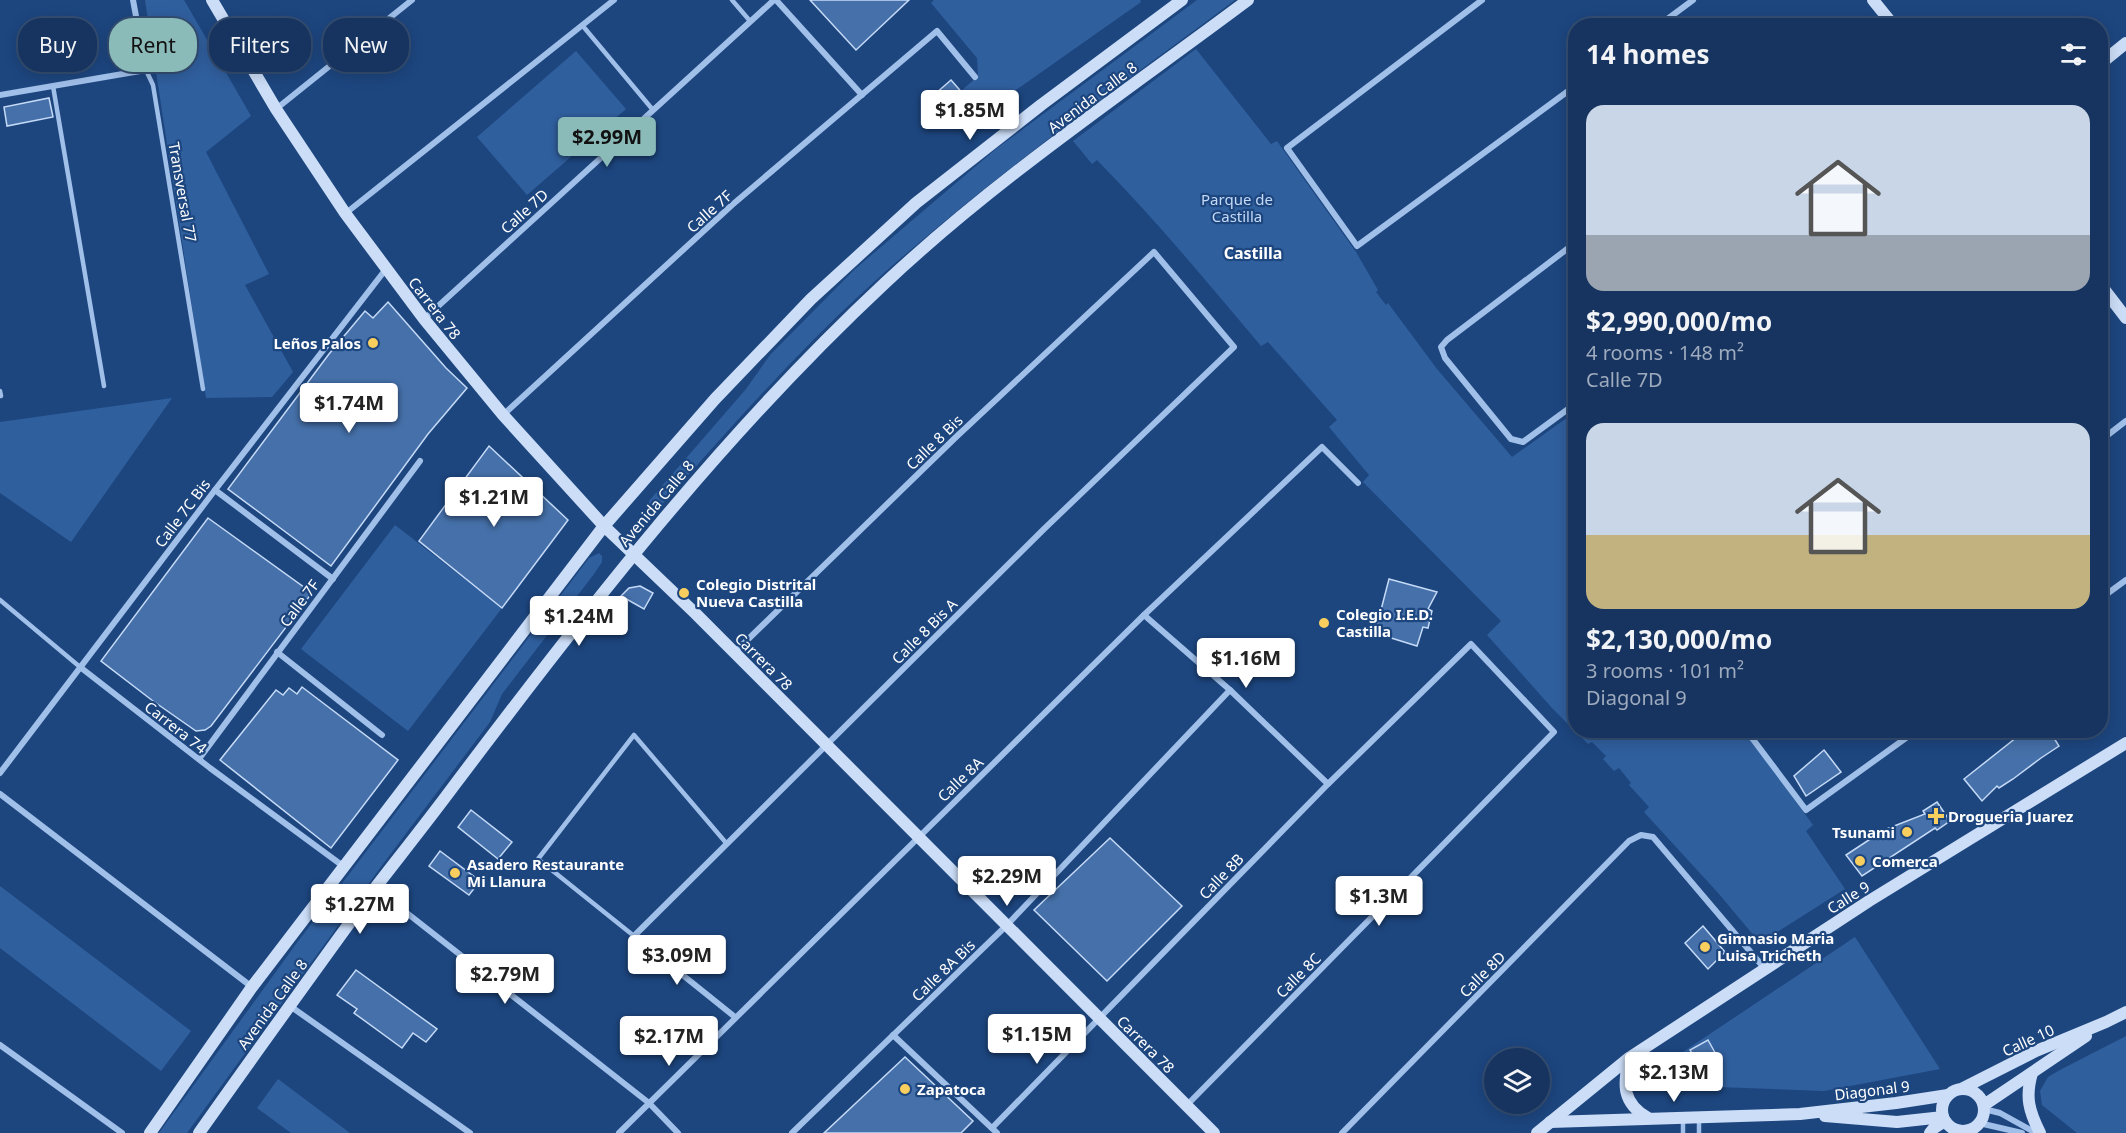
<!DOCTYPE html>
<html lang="en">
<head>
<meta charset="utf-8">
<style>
  :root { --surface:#16345f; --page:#233f68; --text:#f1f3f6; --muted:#9eaabd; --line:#354f74; --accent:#8bbbb9 }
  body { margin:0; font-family:"Noto Sans",sans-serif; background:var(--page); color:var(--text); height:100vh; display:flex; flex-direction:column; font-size:22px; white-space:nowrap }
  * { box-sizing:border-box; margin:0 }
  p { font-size:20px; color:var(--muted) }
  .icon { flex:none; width:33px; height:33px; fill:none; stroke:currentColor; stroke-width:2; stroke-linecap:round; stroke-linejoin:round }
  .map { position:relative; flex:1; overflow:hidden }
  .panel { position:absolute; left:1568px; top:18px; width:540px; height:720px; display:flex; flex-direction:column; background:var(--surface); border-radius:24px; box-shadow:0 3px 15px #0003,0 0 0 2px var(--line) }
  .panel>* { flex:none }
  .banner { position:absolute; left:18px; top:18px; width:570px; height:54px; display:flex; gap:12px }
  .fabs { position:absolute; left:1484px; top:1048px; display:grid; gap:12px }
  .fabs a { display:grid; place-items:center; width:66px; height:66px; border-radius:50%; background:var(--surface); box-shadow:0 3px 15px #0003,0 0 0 2px var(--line); font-size:30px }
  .price { position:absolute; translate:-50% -51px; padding:0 14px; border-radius:6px; background:#fff; color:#222; font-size:20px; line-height:39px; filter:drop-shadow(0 2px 3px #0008) }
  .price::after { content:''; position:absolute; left:50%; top:36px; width:18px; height:14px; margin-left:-9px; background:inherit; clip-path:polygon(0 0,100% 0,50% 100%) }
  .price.on { background:var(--accent); color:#111 }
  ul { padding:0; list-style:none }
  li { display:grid; align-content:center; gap:12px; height:318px; padding:0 18px }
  li span { display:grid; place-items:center; height:186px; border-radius:18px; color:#555 }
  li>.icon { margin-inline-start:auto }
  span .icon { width:108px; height:108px; fill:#fffc; stroke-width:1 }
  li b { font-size:26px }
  h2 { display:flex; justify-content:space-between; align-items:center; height:72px; padding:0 18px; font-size:26px }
  .chip { padding:0 21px; border-radius:24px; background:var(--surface); box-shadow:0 3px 15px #0003,0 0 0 2px var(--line); font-size:21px; line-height:54px }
  .chip.on { background:var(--accent); color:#111 }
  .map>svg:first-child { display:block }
</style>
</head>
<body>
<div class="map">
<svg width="2126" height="1133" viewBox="0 0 2126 1133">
  <rect width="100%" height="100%" fill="#1d467f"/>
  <g fill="#305f9e">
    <polygon points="145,0 184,0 251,116 206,152 269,274 245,285 293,372 272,397 206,398"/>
    <polygon points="934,0 1140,0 1141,2 982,114 962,90 978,76 977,58 931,3"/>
    <path d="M1197,0H1235C1109,94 980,185 864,291C790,359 724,435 658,509L654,513L647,510L649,501L746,389L770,355L855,269L996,149Z"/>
    <path d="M1196,49L1271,144L1277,141L1356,252L1378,290L1376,292L1386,305L1388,303L1437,369L1512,457L1575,412V730L1744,731L1813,825L1806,831L1845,889L1760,943L1719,894L1644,812L1649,807L1629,785L1631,783L1619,768L1614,771L1603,759L1606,756L1592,742L1588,744L1552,708L1487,635L1501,621L1363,482L1369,475L1329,427L1337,420L1268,342L1261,346C1208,283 1155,219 1097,160L1092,164L1073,141Z"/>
    <polygon points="576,51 626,109 527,195 477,137"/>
    <polygon points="172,398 71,542 0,493 0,422"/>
    <polygon points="395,525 502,608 408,731 301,649"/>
    <polygon points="599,553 602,556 602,562 594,574 502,694 490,722 383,864 187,1133 159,1133 296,944 583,566 589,558"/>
    <polygon points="0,886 191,1031 161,1071 0,948"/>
    <polygon points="1855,937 1940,1069 1824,1091 1635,1084"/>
    <polygon points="2126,1036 2126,1133 2077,1133 2042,1105 2040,1091 2048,1077 2058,1071"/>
    <polygon points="278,1079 350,1133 291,1133 257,1108"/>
  </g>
  <g fill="#4570a9" stroke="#c5daf7" stroke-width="1.5">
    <polygon points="810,0 909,0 856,50"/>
    <polygon points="951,80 979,112 962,126 935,94"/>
    <polygon points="49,98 53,117 7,126 4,107"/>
    <polygon points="388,302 446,368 467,388 428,434 331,566 228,489 329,354 365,311 373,318"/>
    <polygon points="489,446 568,520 502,608 419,541"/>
    <polygon points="208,518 312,593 211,726 205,730 196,731 153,701 101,661"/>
    <polygon points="1389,579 1437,592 1428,609 1432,611 1428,628 1423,627 1417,646 1375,633"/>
    <polygon points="640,586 653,593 644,609 621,596 629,588"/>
    <polygon points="302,687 398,760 331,848 220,760 276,690 283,695 289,688 297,694"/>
    <polygon points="2026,730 2049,730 2059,746 2041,758 2013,779 1999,788 1997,786 1982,801 1964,779"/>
    <polygon points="1824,750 1841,772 1806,796 1794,776"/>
    <polygon points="1937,802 1950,821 1937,830 1935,828 1862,876 1846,855 1884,830 1925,814 1923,811"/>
    <polygon points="471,810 512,842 498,859 458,827"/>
    <polygon points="1110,838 1182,906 1107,981 1034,910"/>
    <polygon points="440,851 480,881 469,895 429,866"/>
    <polygon points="1703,926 1725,952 1708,969 1685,943"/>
    <polygon points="356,970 437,1029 426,1042 413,1033 402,1048 354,1013 357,1009 337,995"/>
    <polygon points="1708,1040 1718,1058 1701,1069 1690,1050"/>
    <polygon points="905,1057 973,1121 961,1133 824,1133"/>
  </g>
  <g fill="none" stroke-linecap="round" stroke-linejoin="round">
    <g stroke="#a0bfe9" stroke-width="4.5">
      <polyline points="732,0 750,21"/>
      <polyline points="582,25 653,110"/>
      <polyline points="146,70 153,85 203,389"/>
      <polyline points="53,86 104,386"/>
      <polyline points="0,391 1,396"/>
      <polyline points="0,600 80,667"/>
      <polyline points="634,936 538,859 634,735 727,844"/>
      <polyline points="1699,1119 1699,1133"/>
      <polyline points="1683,1120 1683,1133"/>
    </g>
    <g stroke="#a0bfe9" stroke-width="6">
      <polyline points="776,0 862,95"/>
      <polyline points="1482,0 1287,148 1357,246 1575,86"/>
      <polyline points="1658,26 1693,0"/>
      <polyline points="1875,26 1887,18"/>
      <polyline points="0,95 146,70 133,0"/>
      <polyline points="276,109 412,0"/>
      <polyline points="346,213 614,0"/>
      <polyline points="1575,243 1447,340 1441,347 1445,358 1511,439 1523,442 1575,404"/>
      <polyline points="424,319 774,0"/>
      <polyline points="503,415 732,205 937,31 975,77"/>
      <polyline points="2100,441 2126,421"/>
      <polyline points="215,490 333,579"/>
      <polyline points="2100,599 2126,580"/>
      <polyline points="1144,615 1230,690 1328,784"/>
      <polyline points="277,652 382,735"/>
      <polyline points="735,652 955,438 1154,252 1234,347 1044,529 634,936 735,1017"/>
      <polyline points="80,667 210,768 343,866"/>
      <polyline points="1746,730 1806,810 1917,730"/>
      <polyline points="199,759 420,461"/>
      <polyline points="0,773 215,490 386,269"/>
      <polyline points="0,794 252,987"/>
      <polyline points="375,888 649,1103 678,1133"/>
      <polyline points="290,1006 470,1133"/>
      <polyline points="893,1035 997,1133"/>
      <polyline points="0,1045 122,1133"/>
      <polyline points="1984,1109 2000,1113 2036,1133"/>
      <polyline points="1979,1123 2022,1133"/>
      <polyline points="992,1128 1328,784 1471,644 1554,732 1187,1105"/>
      <polyline points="619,1133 1144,615 1322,447 1358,483"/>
      <polyline points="792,1133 1007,925 1230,690"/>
      <polyline points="1342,1133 1629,841 1641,835 1653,837 1765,969"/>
    </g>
    <g stroke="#cbddf7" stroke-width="12">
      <polyline points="212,0 276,109 345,213 424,319 503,415 604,526 696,614 1214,1133"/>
      <polyline points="1873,0 1894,26"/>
      <polyline points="2100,64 2126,43"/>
      <polyline points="2100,284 2126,318"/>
      <path d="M1629,1058C1623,1085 1622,1103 1648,1118"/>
      <path d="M2032,1073C2025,1097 2029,1111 2040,1133"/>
      <polyline points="1963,1088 2036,1051 2106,1022 2126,1012"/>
      <circle cx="1963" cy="1110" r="21"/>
      <polyline points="1984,1105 2086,1036"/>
      <polyline points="1825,1116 1897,1122 1943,1117"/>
      <polyline points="1550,1122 1800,1114 1896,1103 1948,1095"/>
      <polyline points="150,1133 252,987 604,526 715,399 811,299 916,203 1041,105 1182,0"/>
      <path d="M199,1133C256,1052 314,972 372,892C399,857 427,822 453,787C587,609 722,435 885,283C997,178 1125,92 1248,0"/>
      <polyline points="1537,1133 1629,1058 1869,901 2126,743"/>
      <polyline points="1930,1133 1934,1128 1945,1121"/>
    </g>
  </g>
  <g fill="#f8cf5f" stroke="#1d467f" stroke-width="2">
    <circle cx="373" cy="343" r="6"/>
    <circle cx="684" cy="593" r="6"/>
    <circle cx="1324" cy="623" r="6"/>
    <path d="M1933 807h6v6h6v6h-6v6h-6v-6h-6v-6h6z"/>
    <circle cx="1907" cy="832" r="6"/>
    <circle cx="1860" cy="861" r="6"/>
    <circle cx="455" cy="873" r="6"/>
    <circle cx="1705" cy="947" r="6"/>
    <circle cx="905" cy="1089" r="6"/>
  </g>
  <g text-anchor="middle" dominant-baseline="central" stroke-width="4.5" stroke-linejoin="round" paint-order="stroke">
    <g font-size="15" fill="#fff" stroke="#1d467f">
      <text transform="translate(1092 97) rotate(-37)">Avenida Calle 8</text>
      <text transform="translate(183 192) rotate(80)">Transversal 77</text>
      <text transform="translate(524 211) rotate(-42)">Calle 7D</text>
      <text transform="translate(709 211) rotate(-42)">Calle 7F</text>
      <text transform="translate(435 308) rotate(52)">Carrera 78</text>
      <text transform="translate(934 442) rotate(-44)">Calle 8 Bis</text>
      <text transform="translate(656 503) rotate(-50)">Avenida Calle 8</text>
      <text transform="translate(182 513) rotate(-53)">Calle 7C Bis</text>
      <text transform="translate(299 603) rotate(-53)">Calle 7F</text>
      <text transform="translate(924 631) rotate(-45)">Calle 8 Bis A</text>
      <text transform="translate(764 661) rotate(45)">Carrera 78</text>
      <text transform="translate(176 727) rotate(38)">Carrera 74</text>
      <text transform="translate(960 779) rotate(-44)">Calle 8A</text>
      <text transform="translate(1221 876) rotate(-46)">Calle 8B</text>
      <text transform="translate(1848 897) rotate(-32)">Calle 9</text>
      <text transform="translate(943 970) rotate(-44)">Calle 8A Bis</text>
      <text transform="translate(1482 974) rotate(-45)">Calle 8D</text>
      <text transform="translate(1298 975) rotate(-45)">Calle 8C</text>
      <text transform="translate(272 1004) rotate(-54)">Avenida Calle 8</text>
      <text transform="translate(2028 1040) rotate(-25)">Calle 10</text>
      <text transform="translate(1146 1044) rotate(45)">Carrera 78</text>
      <text transform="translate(1872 1090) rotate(-7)">Diagonal 9</text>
    </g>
    <g font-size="15" fill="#c5daf7" stroke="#1d467f">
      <text x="1237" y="199">Parque de<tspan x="1237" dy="17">Castilla</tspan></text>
    </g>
    <g font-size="15" font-weight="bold" fill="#fff" stroke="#1d467f" text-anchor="start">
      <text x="361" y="343" text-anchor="end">Leños Palos</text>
      <text x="696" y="584">Colegio Distrital<tspan x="696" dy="17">Nueva Castilla</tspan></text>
      <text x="1336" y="614">Colegio I.E.D.<tspan x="1336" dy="17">Castilla</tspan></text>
      <text x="1948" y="816">Drogueria Juarez</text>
      <text x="1895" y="832" text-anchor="end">Tsunami</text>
      <text x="1872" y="861">Comerca</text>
      <text x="467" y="864">Asadero Restaurante<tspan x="467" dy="17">Mi Llanura</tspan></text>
      <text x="1717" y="938">Gimnasio Maria<tspan x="1717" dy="17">Luisa Tricheth</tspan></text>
      <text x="917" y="1089">Zapatoca</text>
    </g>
    <g font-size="16" font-weight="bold" fill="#fff" stroke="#1d467f">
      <text x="1253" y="253">Castilla</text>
    </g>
  </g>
</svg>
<div class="fabs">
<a><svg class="icon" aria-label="layers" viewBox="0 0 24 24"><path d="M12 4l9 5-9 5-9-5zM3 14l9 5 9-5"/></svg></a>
</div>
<b class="price" style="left:970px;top:141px">$1.85M</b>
<b class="price on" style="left:607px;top:168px">$2.99M</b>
<b class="price" style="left:349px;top:434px">$1.74M</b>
<b class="price" style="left:494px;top:528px">$1.21M</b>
<b class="price" style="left:579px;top:647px">$1.24M</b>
<b class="price" style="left:1246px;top:689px">$1.16M</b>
<b class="price" style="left:1007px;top:907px">$2.29M</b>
<b class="price" style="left:1379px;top:927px">$1.3M</b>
<b class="price" style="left:360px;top:935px">$1.27M</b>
<b class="price" style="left:677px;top:986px">$3.09M</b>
<b class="price" style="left:505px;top:1005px">$2.79M</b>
<b class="price" style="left:1037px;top:1065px">$1.15M</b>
<b class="price" style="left:669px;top:1067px">$2.17M</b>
<b class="price" style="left:1674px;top:1103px">$2.13M</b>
<div class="banner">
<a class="chip">Buy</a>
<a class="chip on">Rent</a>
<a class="chip">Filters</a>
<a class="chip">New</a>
</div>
<section class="panel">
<h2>14 homes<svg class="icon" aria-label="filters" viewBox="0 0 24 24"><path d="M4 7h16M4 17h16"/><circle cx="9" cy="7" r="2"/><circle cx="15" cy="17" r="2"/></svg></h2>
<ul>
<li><span style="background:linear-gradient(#c9d6e8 70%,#9aa5b1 0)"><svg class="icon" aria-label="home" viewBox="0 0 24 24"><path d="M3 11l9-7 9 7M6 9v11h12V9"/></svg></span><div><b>$2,990,000/mo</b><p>4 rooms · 148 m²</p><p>Calle 7D</p></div></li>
<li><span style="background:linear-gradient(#c9d6e8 60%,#c2b280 0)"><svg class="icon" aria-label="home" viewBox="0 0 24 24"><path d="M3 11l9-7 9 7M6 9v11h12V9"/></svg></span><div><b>$2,130,000/mo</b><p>3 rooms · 101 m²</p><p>Diagonal 9</p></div></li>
</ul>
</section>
</div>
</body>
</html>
